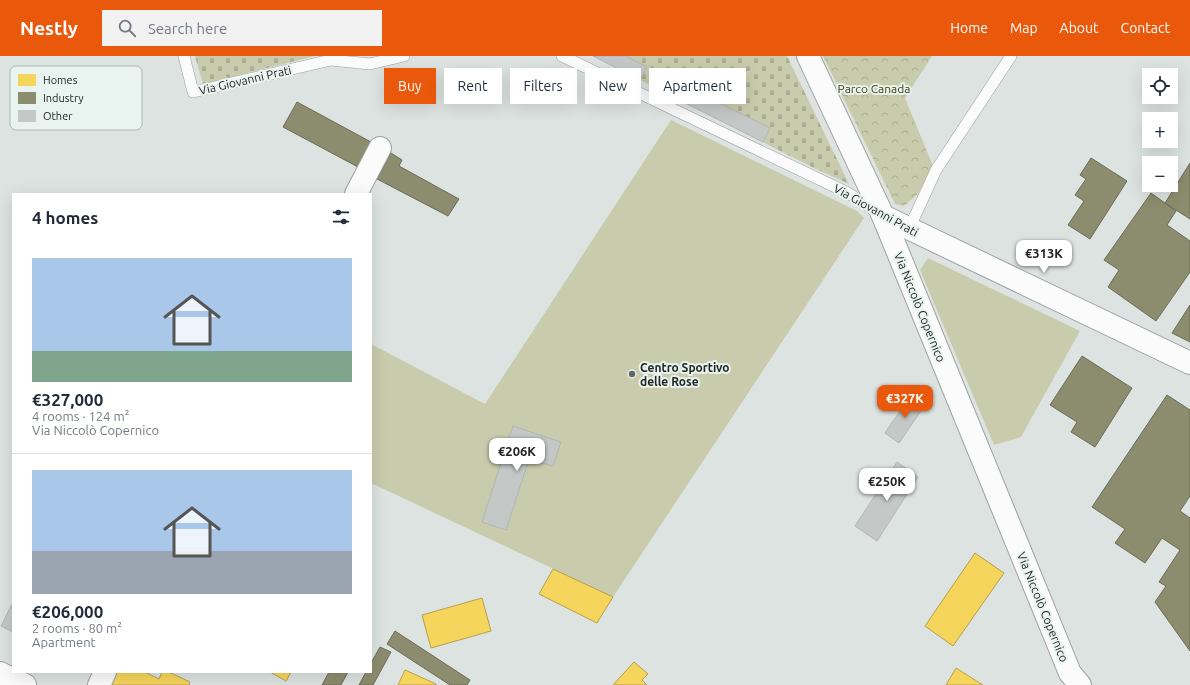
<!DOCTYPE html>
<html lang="en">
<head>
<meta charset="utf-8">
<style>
  :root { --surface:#fff; --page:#f2f2f3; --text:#1f2937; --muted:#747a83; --line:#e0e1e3; --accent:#ea580c }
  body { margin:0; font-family:Ubuntu,sans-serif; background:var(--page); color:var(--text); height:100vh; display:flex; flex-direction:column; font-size:15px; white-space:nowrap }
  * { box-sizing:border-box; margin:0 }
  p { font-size:13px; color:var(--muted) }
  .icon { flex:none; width:22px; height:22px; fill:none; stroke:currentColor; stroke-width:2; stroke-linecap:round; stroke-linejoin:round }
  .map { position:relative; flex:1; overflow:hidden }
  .panel { position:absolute; left:12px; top:137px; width:360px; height:480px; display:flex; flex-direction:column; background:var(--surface); border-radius:0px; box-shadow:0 4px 16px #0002 }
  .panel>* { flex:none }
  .top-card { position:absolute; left:384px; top:12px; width:380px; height:36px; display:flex; gap:8px }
  .buttons { position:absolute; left:1142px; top:12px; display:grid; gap:8px }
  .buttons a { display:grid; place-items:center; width:36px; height:36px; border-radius:0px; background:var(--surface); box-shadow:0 4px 16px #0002; font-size:20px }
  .price { position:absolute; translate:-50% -34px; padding:0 9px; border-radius:8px; background:#fff; color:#222; font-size:13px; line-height:26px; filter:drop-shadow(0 1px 2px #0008) }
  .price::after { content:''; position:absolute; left:50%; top:24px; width:12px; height:9px; margin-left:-6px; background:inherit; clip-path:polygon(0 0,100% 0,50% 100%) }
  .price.on { background:var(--accent); color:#fff }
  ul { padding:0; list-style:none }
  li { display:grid; align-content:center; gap:8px; height:212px; padding:0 20px }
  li+li { border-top:1px solid var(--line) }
  li span { display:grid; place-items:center; height:124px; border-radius:0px; color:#555 }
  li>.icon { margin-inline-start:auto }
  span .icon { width:72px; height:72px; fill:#fffc; stroke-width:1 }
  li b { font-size:17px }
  h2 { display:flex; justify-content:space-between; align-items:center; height:48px; padding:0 20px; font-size:17px }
  .chip { padding:0 14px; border-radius:0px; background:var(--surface); box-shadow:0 4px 16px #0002; font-size:14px; line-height:36px }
  .chip.on { background:var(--accent); color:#fff }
  header { display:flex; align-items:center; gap:24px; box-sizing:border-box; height:56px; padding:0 20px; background:var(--accent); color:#fff }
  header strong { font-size:19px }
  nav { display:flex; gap:22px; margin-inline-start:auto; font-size:14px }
  .search { width:280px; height:36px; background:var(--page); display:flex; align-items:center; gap:10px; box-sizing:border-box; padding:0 14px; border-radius:0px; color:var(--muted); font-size:15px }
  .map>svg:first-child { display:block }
</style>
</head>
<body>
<header>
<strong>Nestly</strong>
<div class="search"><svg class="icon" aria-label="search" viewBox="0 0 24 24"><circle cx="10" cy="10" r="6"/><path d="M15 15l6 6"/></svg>Search here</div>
<nav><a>Home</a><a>Map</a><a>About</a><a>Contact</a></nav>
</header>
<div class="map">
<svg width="1190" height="629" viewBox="0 0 1190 629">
  <defs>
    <pattern id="forest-crowns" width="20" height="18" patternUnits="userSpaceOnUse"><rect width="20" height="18" fill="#c9cbad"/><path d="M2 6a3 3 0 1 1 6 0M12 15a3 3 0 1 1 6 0" fill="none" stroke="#acae95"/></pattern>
    <pattern id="cemetery-stones" width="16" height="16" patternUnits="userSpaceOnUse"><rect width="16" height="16" fill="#c9cbad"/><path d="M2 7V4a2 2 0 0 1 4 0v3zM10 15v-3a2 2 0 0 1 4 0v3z" fill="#acae95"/></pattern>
  </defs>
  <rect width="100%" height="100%" fill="#dde3e1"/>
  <g fill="#c9cbad">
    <polygon points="671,64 857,155 864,162 613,541 371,427 371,288 485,348"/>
    <polygon points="928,202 1080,275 1021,381 994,389 920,214"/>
  </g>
  <polygon fill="url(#forest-crowns)" points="823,0 932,0 905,42 933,110 918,138 904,150 895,148"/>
  <g fill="url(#cemetery-stones)">
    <polygon points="195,0 315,0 203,28"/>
    <polygon points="593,0 787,0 849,128 814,112"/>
  </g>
  <g fill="#f6d55c" stroke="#b6a04c">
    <polygon points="975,497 1004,517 953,590 925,570"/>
    <polygon points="553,513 613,541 597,567 539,538"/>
    <polygon points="482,542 491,575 431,592 422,559"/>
    <polygon points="634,606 648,618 642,624 647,629 613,629"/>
    <polygon points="956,612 983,629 946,629"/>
    <polygon points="405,614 436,628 436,629 398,629"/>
    <polygon points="116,616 145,616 159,623 162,616 169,616 190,626 189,629 110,629"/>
    <polygon points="270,616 291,616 286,625"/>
  </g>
  <g fill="#8c8c6e" stroke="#6c6d58">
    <polygon points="297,46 371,86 358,111 283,71"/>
    <polygon points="391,97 402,104 399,110 459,143 448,160 377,123"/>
    <polygon points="1091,102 1127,125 1090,183 1068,169 1084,145 1075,139 1086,123 1080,119"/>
    <polygon points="1190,107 1190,163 1165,147"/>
    <polygon points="1151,137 1176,155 1167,169 1190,185 1190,216 1156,265 1108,231 1119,214 1104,204"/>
    <polygon points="1190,249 1190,286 1172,277"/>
    <polygon points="1082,300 1132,332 1095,391 1071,376 1077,366 1050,349"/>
    <polygon points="1167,339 1190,354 1190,440 1180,455 1190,462 1190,595 1155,546 1166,530 1159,526 1180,494 1162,482 1145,507 1115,487 1125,473 1092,451"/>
    <polygon points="395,575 470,624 467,629 450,629 387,588"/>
    <polygon points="380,591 391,596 373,629 359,629 366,616 371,616 371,607"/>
    <polygon points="329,616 348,616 341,629 322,629"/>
  </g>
  <g fill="#c4c9c8" stroke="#b2b6b5">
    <polygon points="593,0 625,0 647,11 640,24"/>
    <polygon points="668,22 770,72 763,86 661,35"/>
    <polygon points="911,339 925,349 899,387 885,377"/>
    <polygon points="513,370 561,386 553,410 529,403 506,474 482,466"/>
    <polygon points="897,406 918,421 877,485 855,470"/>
    <polygon points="13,546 13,576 1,570"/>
  </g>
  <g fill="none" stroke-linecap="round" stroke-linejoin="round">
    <defs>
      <g id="service">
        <polyline points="184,0 193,36 331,4 370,8 404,0"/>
        <polyline points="562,0 848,137 877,156"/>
        <polyline points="909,173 936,114 1011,0"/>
      </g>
      <g id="minor">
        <polyline points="808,0 883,160 1070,617 1080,629"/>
        <polyline points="356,138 380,92"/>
        <polyline points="883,160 1190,307"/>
        <polyline points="0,617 25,629"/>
        <polyline points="99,629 105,616"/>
      </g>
    </defs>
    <use href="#service" stroke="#9da2a0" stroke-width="12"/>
    <use href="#minor" stroke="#9da2a0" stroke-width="24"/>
    <use href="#service" stroke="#fafbfa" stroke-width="11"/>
    <use href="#minor" stroke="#fafbfa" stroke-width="22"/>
  </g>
  <circle fill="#636867" stroke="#e9f3ef" stroke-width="1.5" cx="632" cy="318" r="4"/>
  <g text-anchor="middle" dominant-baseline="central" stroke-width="4" stroke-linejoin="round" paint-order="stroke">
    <g font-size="12" fill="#222625" stroke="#e9f3ef">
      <text transform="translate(245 24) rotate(-13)">Via Giovanni Prati</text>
      <text transform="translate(876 154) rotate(29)">Via Giovanni Prati</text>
      <text transform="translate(920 251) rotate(68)">Via Niccolò Copernico</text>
      <text transform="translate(1043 551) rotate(68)">Via Niccolò Copernico</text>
    </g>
    <g font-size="12" fill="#403e0b" stroke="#e9f3ef">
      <text x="874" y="32">Parco Canada</text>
    </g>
    <g font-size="12" font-weight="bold" fill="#222625" stroke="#e9f3ef" text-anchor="start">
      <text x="640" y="311">Centro Sportivo<tspan x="640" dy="14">delle Rose</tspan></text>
    </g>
  </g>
  <rect x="10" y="10" width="132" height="64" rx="6" fill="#e9f3ef" stroke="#adb6b2" stroke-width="1"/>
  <rect x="18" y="18" width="18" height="12" fill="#f6d55c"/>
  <rect x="18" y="36" width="18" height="12" fill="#8c8c6e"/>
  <rect x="18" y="54" width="18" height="12" fill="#c4c9c8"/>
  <g font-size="11" fill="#222625">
    <text x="43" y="28">Homes</text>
    <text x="43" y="46">Industry</text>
    <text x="43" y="64">Other</text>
  </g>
</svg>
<div class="buttons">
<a><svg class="icon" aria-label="locate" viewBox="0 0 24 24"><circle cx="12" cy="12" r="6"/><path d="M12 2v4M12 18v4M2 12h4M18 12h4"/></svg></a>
<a>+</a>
<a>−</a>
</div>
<b class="price" style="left:1044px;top:218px">€313K</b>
<b class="price on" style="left:905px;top:363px">€327K</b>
<b class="price" style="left:517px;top:416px">€206K</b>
<b class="price" style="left:887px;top:446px">€250K</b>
<div class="top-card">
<a class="chip on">Buy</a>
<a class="chip">Rent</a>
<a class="chip">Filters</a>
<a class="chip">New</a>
<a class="chip">Apartment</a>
</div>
<section class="panel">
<h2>4 homes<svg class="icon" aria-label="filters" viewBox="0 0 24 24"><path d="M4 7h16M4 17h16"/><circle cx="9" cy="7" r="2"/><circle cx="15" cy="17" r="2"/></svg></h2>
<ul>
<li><span style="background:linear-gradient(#a9c7e8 75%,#7fa58c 0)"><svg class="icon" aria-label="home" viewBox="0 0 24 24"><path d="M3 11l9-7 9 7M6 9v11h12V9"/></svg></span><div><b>€327,000</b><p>4 rooms · 124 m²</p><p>Via Niccolò Copernico</p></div></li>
<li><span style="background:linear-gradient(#a9c7e8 65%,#9aa5b1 0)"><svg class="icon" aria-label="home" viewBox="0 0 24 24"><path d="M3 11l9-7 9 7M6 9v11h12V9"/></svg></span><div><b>€206,000</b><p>2 rooms · 80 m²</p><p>Apartment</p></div></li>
</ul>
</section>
</div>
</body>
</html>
